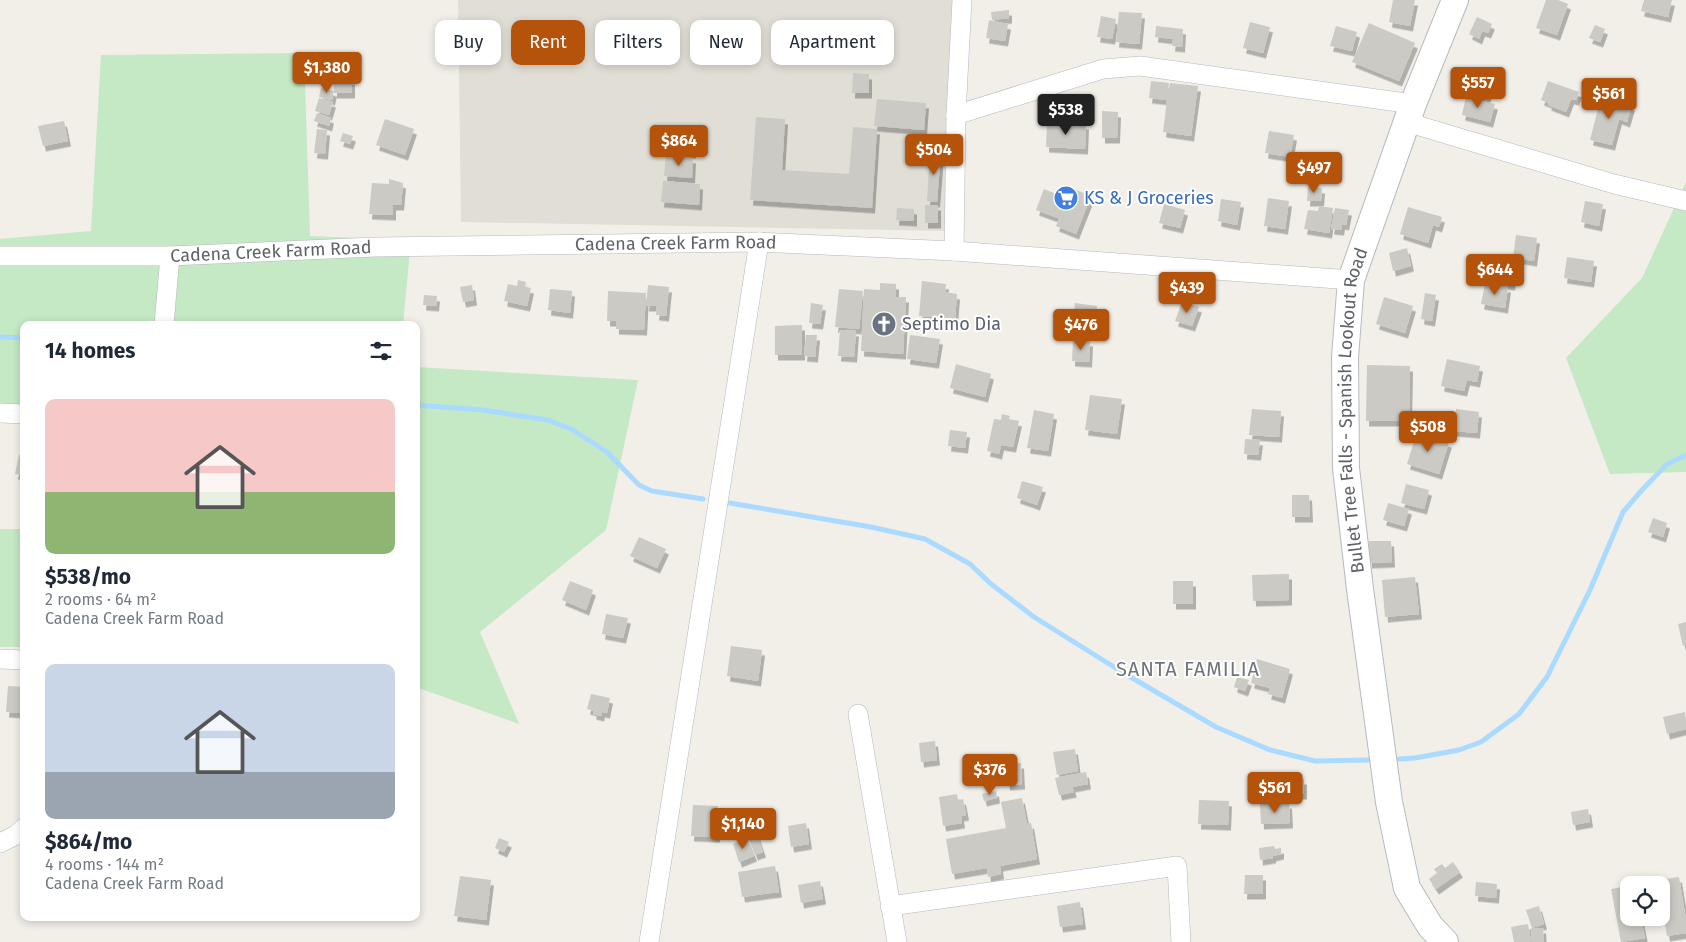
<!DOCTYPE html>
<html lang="en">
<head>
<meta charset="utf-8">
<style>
  :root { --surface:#fff; --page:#f2f2f3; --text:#1f2937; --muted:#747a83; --accent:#b45309 }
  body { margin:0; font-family:"Fira Sans",sans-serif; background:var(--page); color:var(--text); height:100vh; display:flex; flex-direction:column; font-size:19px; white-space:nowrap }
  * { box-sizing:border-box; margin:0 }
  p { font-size:16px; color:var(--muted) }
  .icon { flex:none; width:28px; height:28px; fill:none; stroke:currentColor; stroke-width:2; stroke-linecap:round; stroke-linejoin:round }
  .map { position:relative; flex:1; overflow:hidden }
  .sheet { position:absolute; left:20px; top:321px; width:400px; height:600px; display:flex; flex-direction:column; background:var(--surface); border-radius:10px; box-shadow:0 2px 8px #0003 }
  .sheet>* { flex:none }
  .hud { position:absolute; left:435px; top:20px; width:475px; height:45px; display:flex; gap:10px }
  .controls { position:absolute; left:1620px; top:876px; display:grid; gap:10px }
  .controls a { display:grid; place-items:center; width:50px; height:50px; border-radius:10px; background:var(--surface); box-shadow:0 2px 8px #0003; font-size:25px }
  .price { position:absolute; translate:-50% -42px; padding:0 11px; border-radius:5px; background:var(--accent); color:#fff; font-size:16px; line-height:32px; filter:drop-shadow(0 1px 2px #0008) }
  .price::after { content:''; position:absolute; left:50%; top:30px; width:15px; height:11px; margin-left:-8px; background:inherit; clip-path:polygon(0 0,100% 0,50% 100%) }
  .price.active { background:#222; color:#fff }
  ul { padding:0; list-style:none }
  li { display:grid; align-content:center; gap:10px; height:265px; padding:0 25px }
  li span { display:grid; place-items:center; height:155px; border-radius:10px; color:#555 }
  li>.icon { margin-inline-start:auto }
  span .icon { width:90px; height:90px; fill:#fffc; stroke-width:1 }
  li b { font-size:21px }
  h2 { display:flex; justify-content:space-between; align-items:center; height:60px; padding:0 25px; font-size:21px }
  .pill { padding:0 18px; border-radius:10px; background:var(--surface); box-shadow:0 2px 8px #0003; font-size:18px; line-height:45px }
  .pill.active { background:var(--accent); color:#fff }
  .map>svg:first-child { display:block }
</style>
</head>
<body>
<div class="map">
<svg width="1686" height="942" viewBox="0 0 1686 942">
  <defs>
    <filter id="shadow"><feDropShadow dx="3" dy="5.5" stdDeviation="0" flood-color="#0004"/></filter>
  </defs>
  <rect width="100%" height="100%" fill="#f1efe8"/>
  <polygon fill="#e1ded6" points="458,0 952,0 946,231 461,222"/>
  <g fill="#c5e8c5">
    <polygon points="304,53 310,236 411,240 403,325 24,325 24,408 0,408 0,239 91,231 101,55"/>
    <polygon points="1686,182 1686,472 1610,474 1566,358 1642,278"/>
    <polygon points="416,367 638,380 606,530 480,632 519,724 416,687"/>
    <rect x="0" y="529" width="24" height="118"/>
  </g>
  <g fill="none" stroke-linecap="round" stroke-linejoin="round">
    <g stroke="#aadaff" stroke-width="5">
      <polyline points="0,337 24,338"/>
      <polyline points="416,405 483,410 548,420 571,429 607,452 639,485 652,491 703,499"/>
      <polyline points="730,503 871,527 925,539 970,564 991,584 1034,617 1122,672 1216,727 1270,750 1315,761 1368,760"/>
      <polyline points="1399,759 1415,758 1459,750 1481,742 1519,714 1547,677 1590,590 1623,512 1642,490 1667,464 1686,455"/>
    </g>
  </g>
  <g fill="#cccac5" filter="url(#shadow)">
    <polygon points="1393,0 1415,0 1410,26 1389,22"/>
    <polygon points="1546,0 1558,0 1568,4 1557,35 1536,28"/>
    <polygon points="1644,0 1672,0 1668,17 1641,11"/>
    <polygon points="1009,10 1009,18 992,20 991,12"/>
    <polygon points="1119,12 1142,13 1139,44 1116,42"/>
    <polygon points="1101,16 1116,19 1112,39 1097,37"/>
    <polygon points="1477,17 1492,24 1488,33 1482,31 1479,39 1469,34"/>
    <polygon points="989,20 1008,24 1005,41 986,38"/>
    <polygon points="1250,22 1270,27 1263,53 1243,48"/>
    <polygon points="1369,23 1415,43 1399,81 1352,62"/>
    <polygon points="1595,25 1605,29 1600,42 1589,38"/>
    <polygon points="1156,26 1183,29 1182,47 1172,46 1173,39 1155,37"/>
    <polygon points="1336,26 1357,32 1352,51 1330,46"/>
    <polygon points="853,73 869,74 869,93 852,93"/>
    <rect x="334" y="79" width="18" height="14"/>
    <polygon points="1471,79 1491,84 1487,99 1467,94"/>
    <polygon points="1151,81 1169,83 1167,98 1170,83 1198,86 1191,136 1163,132 1167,100 1149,98"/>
    <polygon points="1548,81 1579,92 1576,100 1571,99 1566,112 1548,105 1549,103 1541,100"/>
    <polygon points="321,88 334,91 332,100 319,97"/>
    <polygon points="1466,97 1495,104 1490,122 1462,115"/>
    <polygon points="1601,97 1632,105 1627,122 1619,119 1612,145 1590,140"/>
    <polygon points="319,98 333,102 329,115 315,111"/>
    <polygon points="877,99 926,103 924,130 874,126"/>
    <polygon points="1102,111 1118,112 1117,138 1102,138"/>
    <polygon points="317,113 331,118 329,126 314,121"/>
    <polygon points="756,117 785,119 782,170 849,174 853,127 877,129 872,208 750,200"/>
    <polygon points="385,119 414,129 405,155 376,145"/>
    <polygon points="64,121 68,141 43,146 38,126"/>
    <polygon points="1047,122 1086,124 1085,149 1046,147"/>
    <polygon points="317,129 327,130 325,154 314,153"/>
    <polygon points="1269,131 1294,135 1290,157 1265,153"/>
    <polygon points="343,133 353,136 350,144 340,141"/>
    <polygon points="683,133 692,133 693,153 684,153"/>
    <polygon points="672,143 681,144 681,152 672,152"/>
    <polygon points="930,151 941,152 937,202 927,201"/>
    <polygon points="666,156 693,158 692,178 664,176"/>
    <polygon points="389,179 403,183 401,205 393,205 393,215 369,214 372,183 389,184"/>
    <polygon points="663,181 700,184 699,205 661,202"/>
    <polygon points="1308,187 1322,188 1321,201 1307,201"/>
    <polygon points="1071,188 1091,196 1076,234 1056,226"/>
    <polygon points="1044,189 1066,198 1058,218 1036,210"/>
    <polygon points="1268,198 1289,201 1285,229 1264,226"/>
    <polygon points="1221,199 1241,202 1237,225 1218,221"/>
    <polygon points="1585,201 1603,204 1599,226 1581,222"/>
    <polygon points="1164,204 1185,210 1180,228 1159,223"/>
    <rect x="925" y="205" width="13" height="18"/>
    <polygon points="1319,206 1333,208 1329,233 1304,229 1308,210 1318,211"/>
    <polygon points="1408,207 1442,217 1439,227 1433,225 1428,243 1400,234"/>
    <polygon points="897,208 914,209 914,221 896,220"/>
    <polygon points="1335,208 1349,210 1346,225 1342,224 1341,230 1331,229"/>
    <polygon points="1516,235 1537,238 1534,261 1513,258"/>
    <polygon points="1407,248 1411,266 1393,271 1389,253"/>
    <polygon points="1567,257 1594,261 1591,282 1564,278"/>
    <polygon points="1491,265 1514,269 1512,285 1489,282"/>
    <polygon points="518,280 526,282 525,287 531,288 527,306 504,301 508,284 517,286"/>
    <polygon points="922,281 946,284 945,292 957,294 955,319 919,316"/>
    <polygon points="880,283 896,284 896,297 906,297 903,354 861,351 864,289 880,290"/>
    <polygon points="1485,284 1508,287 1505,308 1481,304"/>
    <polygon points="472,285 474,300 463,302 460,287"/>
    <polygon points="648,285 669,287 666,316 656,315 657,306 646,306"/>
    <polygon points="550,289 572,291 570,313 548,310"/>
    <polygon points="839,289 863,291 859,329 835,327"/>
    <polygon points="608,291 646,293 644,330 616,329 616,321 607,321"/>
    <polygon points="1425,293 1436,295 1432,321 1421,319"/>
    <polygon points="424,295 437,296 436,306 423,305"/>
    <polygon points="1384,297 1413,306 1405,333 1376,324"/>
    <polygon points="1182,302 1199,307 1192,326 1175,321"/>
    <polygon points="811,303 823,305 820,324 809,323"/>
    <polygon points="1075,303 1097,306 1095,323 1073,321"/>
    <polygon points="802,325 802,355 775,355 775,326"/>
    <polygon points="840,330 856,331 854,357 838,356"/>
    <polygon points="806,335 817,335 815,357 804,356"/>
    <polygon points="910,335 940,339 936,363 907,359"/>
    <polygon points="1073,340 1090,341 1089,362 1072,361"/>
    <polygon points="1447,359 1480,366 1477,382 1467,380 1464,391 1441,386"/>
    <polygon points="956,364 991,374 985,397 950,388"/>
    <polygon points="1367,365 1410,366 1409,421 1366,421"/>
    <polygon points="1090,395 1122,399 1117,434 1085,430"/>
    <polygon points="1252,409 1281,411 1279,437 1249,435"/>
    <polygon points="1456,409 1479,412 1477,433 1453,431"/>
    <polygon points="1034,410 1054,414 1048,451 1027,448"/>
    <polygon points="1002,414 1010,416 1009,419 1019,421 1013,447 1001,445 999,454 987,451 994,419 1001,420"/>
    <polygon points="950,430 967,432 965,448 948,446"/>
    <polygon points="1417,432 1449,442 1439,474 1407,464"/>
    <polygon points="1245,439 1260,440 1258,455 1244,454"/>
    <polygon points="19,455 24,456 24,475 15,474"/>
    <polygon points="1022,481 1043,487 1037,505 1017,498"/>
    <polygon points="1406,484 1429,490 1424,509 1401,503"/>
    <polygon points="1292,495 1309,495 1310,517 1292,517"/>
    <polygon points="1388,503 1409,509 1404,526 1383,520"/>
    <polygon points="1653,518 1667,523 1663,537 1648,532"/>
    <polygon points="639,537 666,549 657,568 630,556"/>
    <polygon points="1369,541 1391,541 1392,562 1369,563"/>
    <polygon points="1289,574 1289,600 1253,601 1252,575"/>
    <polygon points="1415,577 1419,614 1385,617 1382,580"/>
    <polygon points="570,581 593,590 586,610 562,600"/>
    <rect x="1173" y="581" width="20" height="23"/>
    <polygon points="606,614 628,618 623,638 602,634"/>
    <polygon points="1686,622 1686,645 1683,646 1678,624"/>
    <polygon points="731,646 762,650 758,681 727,676"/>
    <polygon points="1257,659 1290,669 1282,698 1268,694 1270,688 1251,683"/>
    <polygon points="1237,677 1249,680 1245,691 1234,687"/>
    <polygon points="8,686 24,687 21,713 6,712"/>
    <polygon points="591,694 610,698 607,713 602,712 601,716 593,714 594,711 587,709"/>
    <polygon points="1685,712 1686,729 1667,734 1663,717"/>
    <polygon points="935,741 937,760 921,762 919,743"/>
    <polygon points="1075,749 1078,771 1057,775 1053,752"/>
    <polygon points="1021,763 1022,784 1007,785 1005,764"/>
    <polygon points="1086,772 1088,784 1072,787 1074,792 1059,795 1055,778"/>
    <polygon points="1263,779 1276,780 1276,790 1263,789"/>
    <rect x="1286" y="779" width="18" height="15"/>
    <polygon points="996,791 997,798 984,801 982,794"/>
    <polygon points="957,794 958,800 963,799 966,815 961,816 962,823 943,826 939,797"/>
    <polygon points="1022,798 1027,824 1031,823 1037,859 1000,866 1001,874 988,877 987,868 952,874 946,839 1006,828 1001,802"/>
    <polygon points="1199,800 1229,801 1228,825 1198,824"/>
    <polygon points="1289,803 1290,823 1261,824 1260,804"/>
    <polygon points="693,805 718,806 717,837 691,836"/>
    <polygon points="1588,809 1590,822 1573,825 1571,812"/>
    <polygon points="806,823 809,844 791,847 788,826"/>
    <polygon points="757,834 763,852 755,855 748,837"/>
    <polygon points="499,838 509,842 504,852 495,848"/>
    <polygon points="747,838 754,856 739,862 733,844"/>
    <polygon points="1274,846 1275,849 1281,848 1281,854 1273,856 1273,858 1260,860 1259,848"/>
    <polygon points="1453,862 1460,872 1436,889 1429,879 1437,873 1434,869 1442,864 1445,868"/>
    <polygon points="775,866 779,892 742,897 738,872"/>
    <polygon points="1245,875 1263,875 1263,894 1244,894"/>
    <polygon points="460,876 491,880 486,920 454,916"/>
    <polygon points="1679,877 1686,920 1686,933 1667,936 1661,899 1661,885 1659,885 1658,880"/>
    <polygon points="820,881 823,899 801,903 798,885"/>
    <polygon points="1476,882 1497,884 1496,898 1475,896"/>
    <polygon points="1629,886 1629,918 1641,918 1645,938 1621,942 1611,889"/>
    <polygon points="1080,902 1083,924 1060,927 1057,906"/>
    <polygon points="1539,906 1544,924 1532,928 1526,910"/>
    <polygon points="1528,924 1531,942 1514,942 1511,927"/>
    <polygon points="1531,928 1543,928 1544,942 1532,942"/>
  </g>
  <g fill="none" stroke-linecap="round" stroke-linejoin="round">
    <defs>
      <g id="minor">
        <polyline points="956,115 1103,69 1140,66 1413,104"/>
        <polyline points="1406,122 1614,184 1686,201"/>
        <polyline points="954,251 956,115 962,0"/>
        <path id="s1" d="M0,256H170L375,247L759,242L954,251L1351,280"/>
        <polyline points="164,325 170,256"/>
        <polyline points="0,413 24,414"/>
        <polyline points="0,659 24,660"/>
        <polyline points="858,714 897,942"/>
        <polyline points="0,843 16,835 24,828"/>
        <polyline points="890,906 1177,866 1181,942"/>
        <polyline points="649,942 759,242"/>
      </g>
      <g id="secondary">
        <path id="s2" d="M1445,942L1430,926L1407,888L1389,802L1360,589L1346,468L1345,357L1351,280L1413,104L1455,0"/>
      </g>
    </defs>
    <use href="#minor" stroke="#b5b8bc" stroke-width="20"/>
    <use href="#secondary" stroke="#b6babf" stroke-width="28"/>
    <use href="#minor" stroke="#fff" stroke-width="19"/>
    <use href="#secondary" stroke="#fff" stroke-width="26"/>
  </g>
  <defs>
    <symbol id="supermarket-disc" viewBox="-11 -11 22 22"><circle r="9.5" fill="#3f7fe0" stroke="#fff"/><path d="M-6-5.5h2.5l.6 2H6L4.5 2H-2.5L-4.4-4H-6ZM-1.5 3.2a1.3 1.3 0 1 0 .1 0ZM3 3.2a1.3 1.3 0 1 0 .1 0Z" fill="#fff"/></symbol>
    <symbol id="church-disc" viewBox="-11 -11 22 22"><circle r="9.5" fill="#6b7280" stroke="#fff"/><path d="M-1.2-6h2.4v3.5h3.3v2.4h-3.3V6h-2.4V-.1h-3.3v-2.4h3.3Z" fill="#fff"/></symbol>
  </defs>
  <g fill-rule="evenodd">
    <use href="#supermarket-disc" x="1052" y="184" width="28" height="28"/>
    <use href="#church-disc" x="870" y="310" width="28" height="28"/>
  </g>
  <g text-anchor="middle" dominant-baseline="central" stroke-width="4" stroke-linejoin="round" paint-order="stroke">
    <g font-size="18" fill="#366cbe" stroke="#fff" text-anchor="start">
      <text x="1084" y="198">KS &amp; J Groceries</text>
    </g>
    <g font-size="18" fill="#5f6368" stroke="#fff">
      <text stroke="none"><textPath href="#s1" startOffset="676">Cadena Creek Farm Road</textPath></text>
      <text stroke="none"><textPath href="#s1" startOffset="271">Cadena Creek Farm Road</textPath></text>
      <text stroke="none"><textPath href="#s2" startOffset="549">Bullet Tree Falls - Spanish Lookout Road</textPath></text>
    </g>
    <g font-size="18" fill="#5b616d" stroke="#fff" text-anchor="start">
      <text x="902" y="324">Septimo Dia</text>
    </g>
    <g font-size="20" letter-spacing="1" fill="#70757a" stroke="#fff">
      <text x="1188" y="669">SANTA FAMILIA</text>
    </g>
  </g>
</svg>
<div class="controls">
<a><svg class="icon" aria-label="locate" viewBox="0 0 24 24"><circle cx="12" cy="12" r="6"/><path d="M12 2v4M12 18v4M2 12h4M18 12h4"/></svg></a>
</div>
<b class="price" style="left:327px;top:94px">$1,380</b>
<b class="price" style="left:1478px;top:109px">$557</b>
<b class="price" style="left:1609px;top:120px">$561</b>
<b class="price active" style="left:1066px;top:136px">$538</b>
<b class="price" style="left:679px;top:167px">$864</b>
<b class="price" style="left:934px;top:176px">$504</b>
<b class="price" style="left:1314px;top:194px">$497</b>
<b class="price" style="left:1495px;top:296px">$644</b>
<b class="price" style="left:1187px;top:314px">$439</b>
<b class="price" style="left:1081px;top:351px">$476</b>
<b class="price" style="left:1428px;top:453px">$508</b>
<b class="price" style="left:990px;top:796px">$376</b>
<b class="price" style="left:1275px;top:814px">$561</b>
<b class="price" style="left:743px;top:850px">$1,140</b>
<div class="hud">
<a class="pill">Buy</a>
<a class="pill active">Rent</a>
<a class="pill">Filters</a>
<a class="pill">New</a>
<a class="pill">Apartment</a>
</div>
<section class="sheet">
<h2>14 homes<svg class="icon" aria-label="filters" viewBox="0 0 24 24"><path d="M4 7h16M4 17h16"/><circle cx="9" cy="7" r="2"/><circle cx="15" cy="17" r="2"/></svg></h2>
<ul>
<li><span style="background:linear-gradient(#f6c9c9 60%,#8fb573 0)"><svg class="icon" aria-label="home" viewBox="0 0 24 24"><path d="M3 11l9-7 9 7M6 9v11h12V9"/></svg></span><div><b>$538/mo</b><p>2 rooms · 64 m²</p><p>Cadena Creek Farm Road</p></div></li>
<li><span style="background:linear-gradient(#c9d6e8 70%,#9aa5b1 0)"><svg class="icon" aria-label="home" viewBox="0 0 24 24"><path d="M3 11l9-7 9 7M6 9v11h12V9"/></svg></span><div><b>$864/mo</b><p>4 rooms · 144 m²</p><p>Cadena Creek Farm Road</p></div></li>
</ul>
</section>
</div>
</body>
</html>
